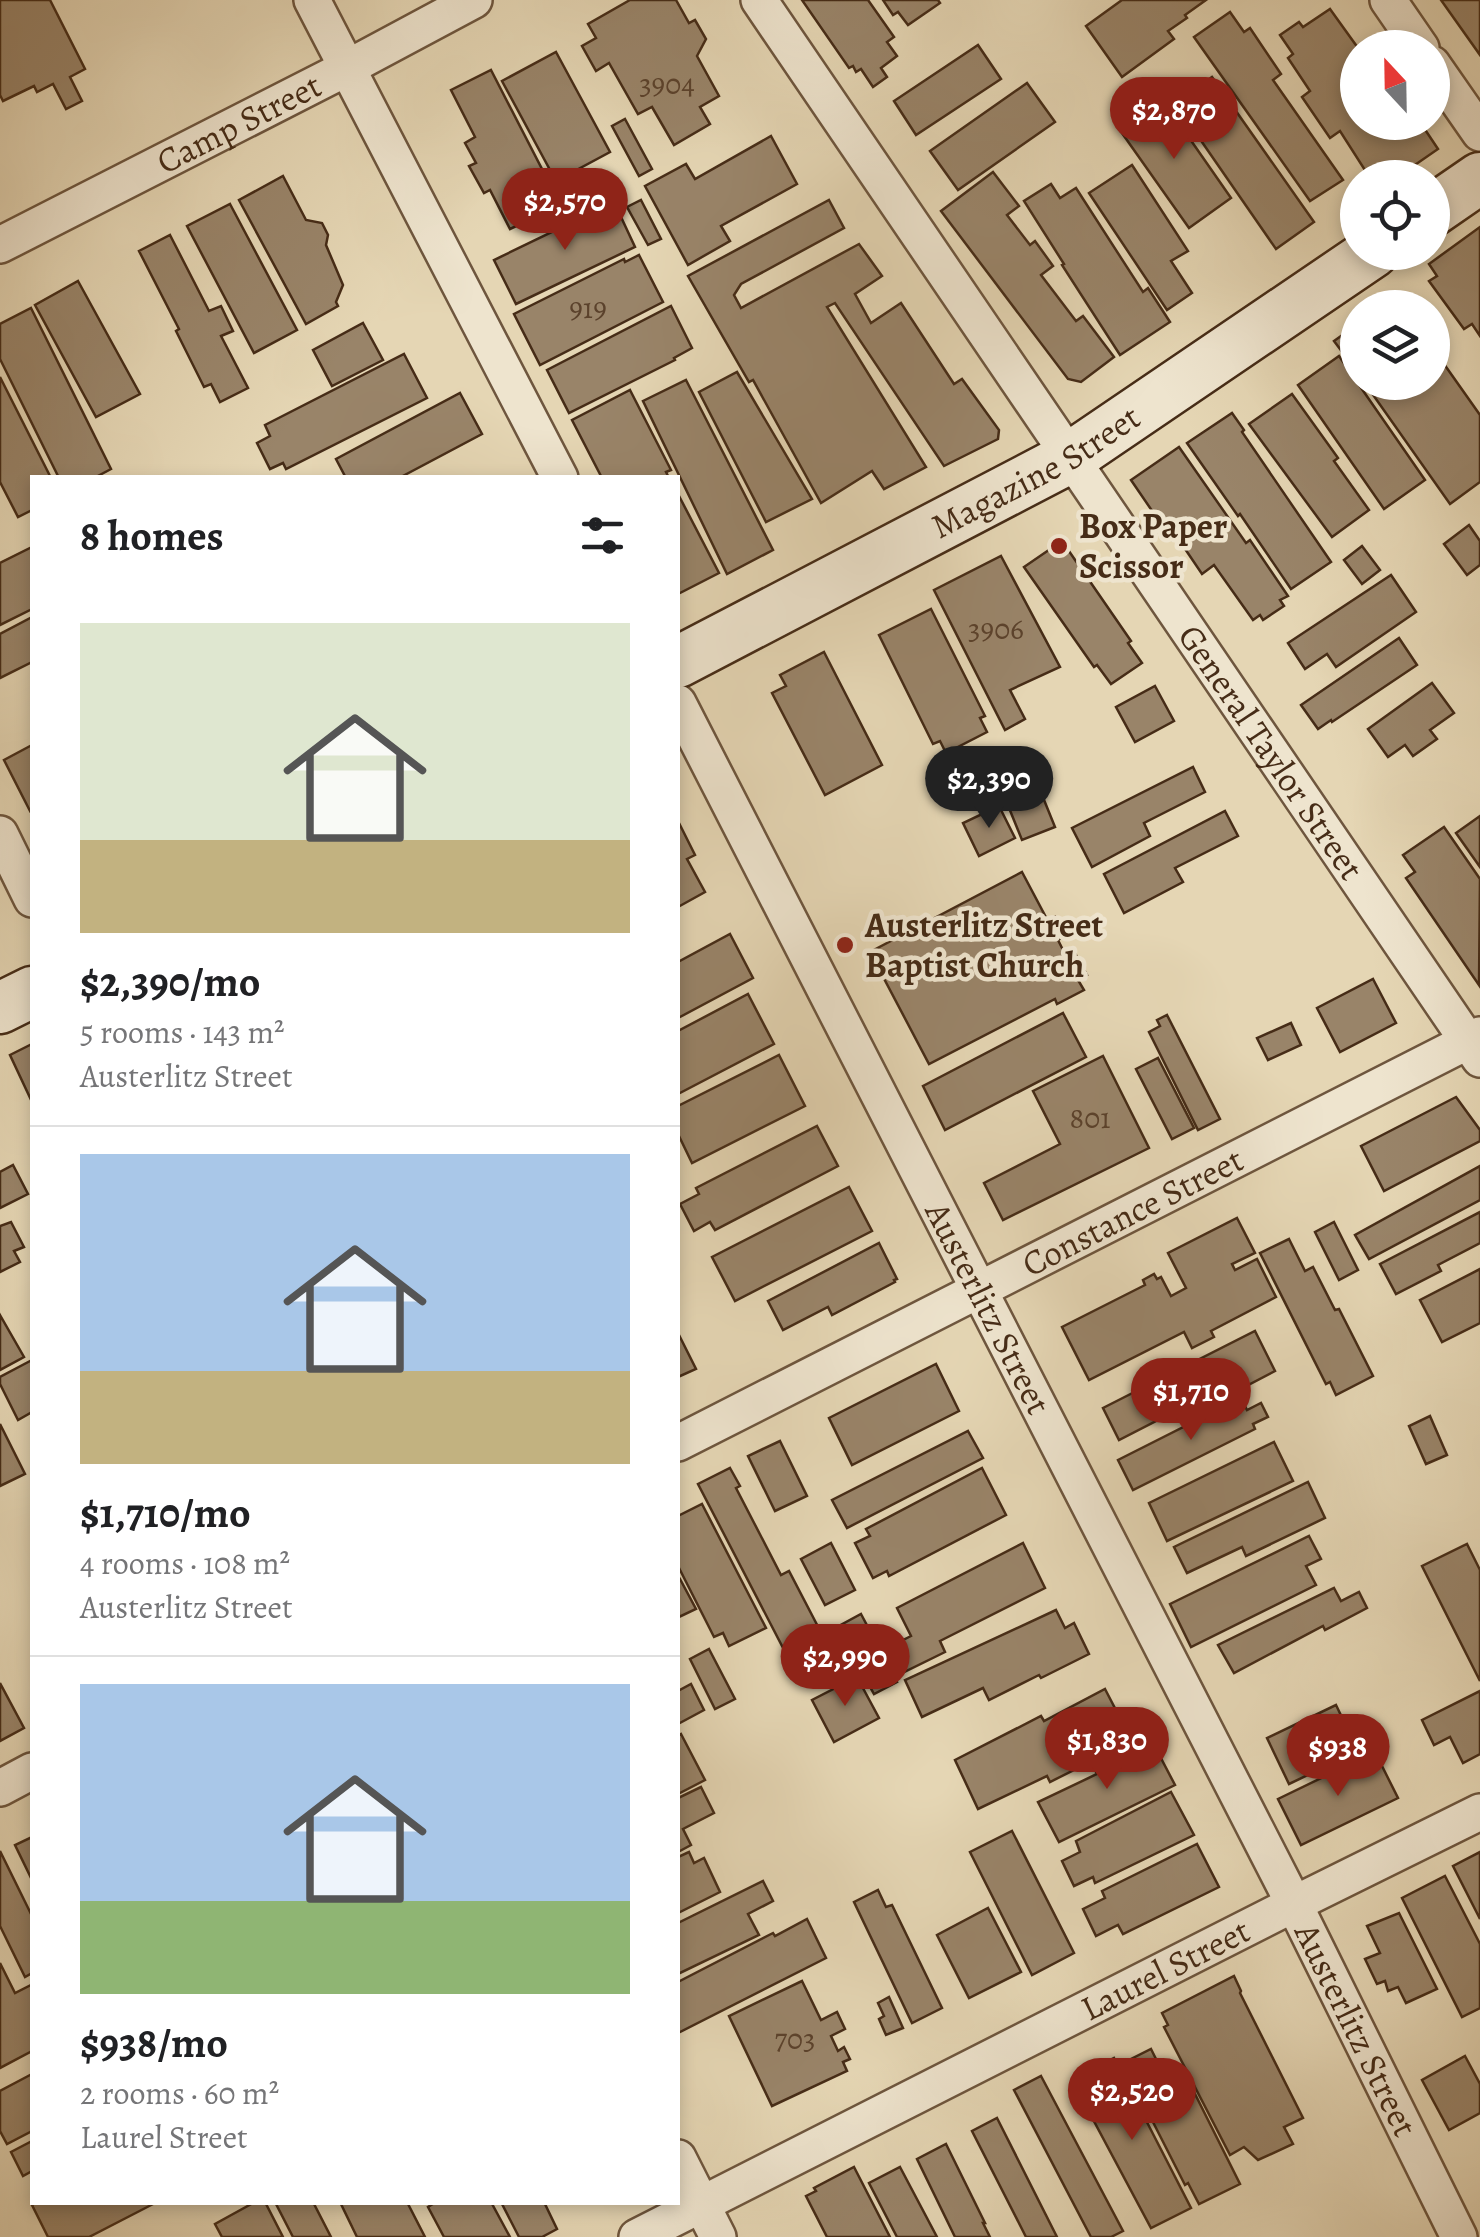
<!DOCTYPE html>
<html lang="en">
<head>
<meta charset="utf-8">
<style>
  :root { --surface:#fff; --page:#f6f6f6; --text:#202124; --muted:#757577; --line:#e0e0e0; --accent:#8f2418 }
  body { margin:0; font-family:Alegreya,serif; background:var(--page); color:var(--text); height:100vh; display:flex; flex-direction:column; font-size:38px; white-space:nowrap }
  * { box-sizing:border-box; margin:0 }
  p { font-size:32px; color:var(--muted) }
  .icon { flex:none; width:55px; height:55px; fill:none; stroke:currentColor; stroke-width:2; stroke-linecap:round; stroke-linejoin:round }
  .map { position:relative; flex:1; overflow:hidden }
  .drawer { position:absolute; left:30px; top:475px; width:650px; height:1730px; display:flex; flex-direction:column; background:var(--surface); border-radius:0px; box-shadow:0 5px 15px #0003 }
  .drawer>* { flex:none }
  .needle { width:65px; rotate:338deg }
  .controls { position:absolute; left:1340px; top:30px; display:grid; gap:20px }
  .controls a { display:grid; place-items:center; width:110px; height:110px; border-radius:50%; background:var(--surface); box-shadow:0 5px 15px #0003; font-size:50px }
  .price { position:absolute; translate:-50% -85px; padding:0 22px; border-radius:35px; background:var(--accent); color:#fff; font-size:32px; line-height:65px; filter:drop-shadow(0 2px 5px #0008) }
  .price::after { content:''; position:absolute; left:50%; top:60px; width:30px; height:22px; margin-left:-15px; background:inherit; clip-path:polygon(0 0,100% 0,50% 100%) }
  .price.selected { background:#222; color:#fff }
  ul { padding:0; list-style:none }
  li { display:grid; align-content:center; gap:20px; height:530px; padding:0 50px }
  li+li { border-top:2px solid var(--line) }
  li span { display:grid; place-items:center; height:310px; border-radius:0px; color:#555 }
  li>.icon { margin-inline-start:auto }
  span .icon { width:180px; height:180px; fill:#fffc; stroke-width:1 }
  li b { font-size:42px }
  h2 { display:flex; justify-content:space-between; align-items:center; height:120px; padding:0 50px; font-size:42px }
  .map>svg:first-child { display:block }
</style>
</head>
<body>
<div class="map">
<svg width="1480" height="2237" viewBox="0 0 1480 2237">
  <rect width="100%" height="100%" fill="#e5d6b4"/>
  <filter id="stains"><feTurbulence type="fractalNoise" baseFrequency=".002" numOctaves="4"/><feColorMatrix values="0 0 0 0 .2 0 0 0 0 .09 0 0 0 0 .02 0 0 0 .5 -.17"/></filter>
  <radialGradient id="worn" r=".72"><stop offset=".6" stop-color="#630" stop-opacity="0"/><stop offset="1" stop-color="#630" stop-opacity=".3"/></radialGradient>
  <g fill="#998469" stroke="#462c17" stroke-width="2.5">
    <polygon points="0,0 50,0 85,69 70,77 82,101 66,109 53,84 37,92 34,86 3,101 0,95"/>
    <polygon points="630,0 676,0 689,23 695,20 706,39 697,56 719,96 700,107 710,124 674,145 652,107 638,114 609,63 596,71 582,46 596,38 588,24"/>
    <polygon points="802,0 868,0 894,37 887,42 897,56 881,68 887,77 873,87 861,69 856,72 853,66 849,68"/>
    <polygon points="883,0 938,0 940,3 908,25 898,12 893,15"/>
    <polygon points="1122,0 1206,0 1185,15 1187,18 1168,31 1174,39 1122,77 1086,26"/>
    <polygon points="1441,0 1480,0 1480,55"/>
    <polygon points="1330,9 1358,48 1358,122 1420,122 1438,149 1396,178 1370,178 1340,131 1330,138 1302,97 1310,91 1288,58 1293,54 1280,35 1299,22 1303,27"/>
    <polygon points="1230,12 1244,32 1250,28 1281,74 1273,80 1343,180 1310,201 1194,37"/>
    <polygon points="978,45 1001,79 916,135 894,101"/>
    <polygon points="556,52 610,152 556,181 502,81"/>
    <polygon points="491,70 560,204 548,210 552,218 539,225 535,217 510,229 490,190 484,193 469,166 476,163 465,143 475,137 451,90"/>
    <polygon points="1212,77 1314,222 1276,249 1175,103"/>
    <polygon points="1027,83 1055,122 958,190 930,151"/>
    <polygon points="1160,96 1231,198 1189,228 1117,126"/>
    <polygon points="625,119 652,169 639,176 612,126"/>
    <polygon points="771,136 797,184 721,226 730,241 688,265 645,186 686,164 695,179"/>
    <polygon points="1132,165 1188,251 1171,261 1192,293 1167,310 1089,193"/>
    <polygon points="993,172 1019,206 1007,215 1030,245 1035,241 1053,266 1041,275 1076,321 1083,316 1114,357 1081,382 1068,379 941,211"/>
    <polygon points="283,176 306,220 322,223 328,235 326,245 343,285 336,302 338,306 306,324 239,200"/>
    <polygon points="1051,184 1060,198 1076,188 1143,292 1148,288 1170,322 1120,355 1062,265 1064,264 1024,201"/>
    <polygon points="641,200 661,239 648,245 627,207"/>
    <polygon points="829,200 844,228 741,284 734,295 741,308 859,244 882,276 855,294 871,323 901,303 954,384 962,379 999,430 998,439 944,466 835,303 827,307 926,467 884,489 872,471 821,503 753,380 749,382 688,276"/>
    <polygon points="614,202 635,247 516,304 494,260"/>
    <polygon points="230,204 297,330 254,353 187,226"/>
    <polygon points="1480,227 1480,336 1472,324 1464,329 1429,281 1437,276 1429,264"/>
    <polygon points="170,235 209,311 221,306 233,331 221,336 248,388 220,402 211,384 204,387 176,331 179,329 139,251"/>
    <polygon points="639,255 663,302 540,365 514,314 624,259 625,262"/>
    <polygon points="78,281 140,394 96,417 35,305"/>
    <polygon points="671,306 692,348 674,358 675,360 569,413 547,370"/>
    <polygon points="31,308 111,469 94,478 59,478 0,359 0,324"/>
    <polygon points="363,323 383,360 332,386 313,350"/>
    <polygon points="1358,324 1358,373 1334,341"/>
    <polygon points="1432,347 1480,415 1480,482 1450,504 1364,382 1432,382"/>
    <polygon points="404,354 427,398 286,469 283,463 270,469 257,443 270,436 265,425"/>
    <polygon points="1339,356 1425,480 1384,509 1298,385"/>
    <polygon points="737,372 812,499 766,522 699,392"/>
    <polygon points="0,377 51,478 32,478 32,510 18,517 0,482"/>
    <polygon points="686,380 773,550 727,574 643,401"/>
    <polygon points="630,390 671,470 666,472 669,478 602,478 572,420"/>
    <polygon points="460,393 482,434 399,478 346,478 336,459"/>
    <polygon points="1292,394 1338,458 1334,461 1369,510 1332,537 1249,424"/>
    <polygon points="1232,413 1244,430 1242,432 1331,562 1291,589 1240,514 1238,516 1187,443"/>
    <polygon points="1179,447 1246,543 1250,540 1288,596 1280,600 1284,606 1263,620 1260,615 1253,620 1214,565 1202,574 1177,537 1172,540 1131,480"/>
    <polygon points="678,494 719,573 678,594"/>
    <polygon points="1469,525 1480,541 1480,565 1467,575 1444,544"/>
    <polygon points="1062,541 1131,641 1128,643 1142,663 1111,684 1097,665 1094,667 1024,567"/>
    <polygon points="1362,546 1380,570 1362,584 1344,560"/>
    <polygon points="32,547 32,609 0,625 0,563"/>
    <polygon points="1001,556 1060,667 1010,690 1025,719 1005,730 934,590"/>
    <polygon points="1391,575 1416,612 1336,667 1327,654 1305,669 1288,643"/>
    <polygon points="931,609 985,716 980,718 987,732 946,753 940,741 933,744 879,635"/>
    <polygon points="32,614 32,662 0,678 0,634 32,617"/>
    <polygon points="1399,638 1417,665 1332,722 1331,720 1318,729 1301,705"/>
    <polygon points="824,652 882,765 825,795 772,693 786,686 780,675"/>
    <polygon points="1432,683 1454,713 1430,730 1437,739 1413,756 1405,745 1388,757 1368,729"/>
    <polygon points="1155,686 1174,721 1135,742 1116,707"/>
    <polygon points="32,745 32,809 30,811 4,760"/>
    <polygon points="1193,767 1205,792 1144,823 1150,836 1092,867 1072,828"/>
    <polygon points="1040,790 1055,827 1022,840 1007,803"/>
    <polygon points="999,806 1015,838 979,856 963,823"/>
    <polygon points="1225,811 1238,836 1175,868 1183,882 1124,913 1104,874"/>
    <polygon points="1480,816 1480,867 1456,833"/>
    <polygon points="678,821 695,855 687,859 705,892 678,907"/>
    <polygon points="1444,827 1480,879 1479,985 1406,878 1415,872 1403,855"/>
    <polygon points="1022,872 1048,921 1055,917 1065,936 1058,940 1068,960 1076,955 1087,975 1078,980 1084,990 1057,1004 1055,999 929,1064 870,952"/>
    <polygon points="730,934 753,978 678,1018 678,962"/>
    <polygon points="1373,979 1396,1023 1340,1052 1317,1008"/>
    <polygon points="748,994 774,1044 678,1094 678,1031"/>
    <polygon points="1063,1013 1086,1057 945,1130 923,1086"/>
    <polygon points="1167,1015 1220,1119 1198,1130 1149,1032 1160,1026 1157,1020"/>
    <polygon points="1291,1023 1301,1045 1268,1060 1257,1038"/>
    <polygon points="32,1044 32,1102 10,1055"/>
    <polygon points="779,1055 805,1106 692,1163 678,1134 678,1106"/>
    <polygon points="1103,1056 1149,1148 1003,1220 984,1183 1060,1144 1033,1091"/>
    <polygon points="1158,1058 1194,1128 1172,1139 1136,1069"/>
    <polygon points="1456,1097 1480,1130 1480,1141 1384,1191 1361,1146"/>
    <polygon points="817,1126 838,1166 715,1230 710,1222 694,1231 680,1204 699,1194 696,1188"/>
    <polygon points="13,1165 28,1194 0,1208 0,1172"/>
    <polygon points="1480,1166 1480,1200 1369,1259 1355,1235"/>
    <polygon points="849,1187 872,1231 735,1301 712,1257"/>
    <polygon points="1480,1212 1480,1243 1438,1265 1441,1271 1396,1294 1380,1264"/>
    <polygon points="1237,1218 1255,1253 1232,1264 1235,1270 1257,1259 1276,1297 1211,1331 1214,1337 1192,1348 1184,1332 1089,1380 1062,1327 1145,1285 1143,1280 1154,1274 1157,1279 1161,1277 1171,1296 1186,1288 1168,1253"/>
    <polygon points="11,1222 24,1247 14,1251 20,1262 0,1272 0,1226"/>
    <polygon points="1334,1222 1358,1270 1339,1280 1315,1232"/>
    <polygon points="1289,1239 1305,1271 1313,1267 1335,1310 1339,1309 1373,1376 1336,1395 1330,1382 1326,1384 1260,1253"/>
    <polygon points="879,1243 897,1279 894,1280 895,1282 832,1315 828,1307 783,1330 768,1301"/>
    <polygon points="1480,1269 1480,1323 1442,1342 1420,1300"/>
    <polygon points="0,1315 24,1357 0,1370"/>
    <polygon points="1255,1331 1275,1371 1208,1406 1203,1397 1119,1440 1103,1408"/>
    <polygon points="678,1333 696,1369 678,1377"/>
    <polygon points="32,1360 32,1412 18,1420 0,1384 0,1377"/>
    <polygon points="936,1364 959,1411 852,1465 829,1418"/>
    <polygon points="1241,1398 1247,1410 1261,1403 1268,1417 1253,1424 1255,1429 1133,1490 1118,1460"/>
    <polygon points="1430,1416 1447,1455 1426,1464 1409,1426"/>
    <polygon points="0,1424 25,1474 0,1486"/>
    <polygon points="968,1431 983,1458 847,1528 832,1500"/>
    <polygon points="780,1441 807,1496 775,1511 748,1456"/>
    <polygon points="1274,1442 1293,1481 1167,1541 1149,1503"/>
    <polygon points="730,1468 740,1486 736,1488 781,1575 789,1571 826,1642 818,1647 823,1657 795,1671 698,1484"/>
    <polygon points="982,1468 1006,1515 889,1576 887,1571 873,1578 855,1543 870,1536 866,1529"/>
    <polygon points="1308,1482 1325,1518 1246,1556 1242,1547 1187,1573 1174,1547"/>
    <polygon points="702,1504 766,1628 729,1646 723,1633 714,1637 678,1566 678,1516"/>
    <polygon points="1309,1536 1321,1559 1306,1566 1316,1585 1191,1647 1170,1604"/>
    <polygon points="831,1543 855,1590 825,1605 801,1559"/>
    <polygon points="1023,1543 1045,1588 940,1641 945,1652 898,1675 885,1649 911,1636 897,1608"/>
    <polygon points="1467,1544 1480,1570 1480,1681 1422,1566"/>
    <polygon points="680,1579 696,1609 679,1617 678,1580"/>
    <polygon points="1334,1588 1341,1601 1359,1592 1367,1608 1325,1630 1323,1626 1234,1673 1218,1645"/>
    <polygon points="1056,1610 1065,1628 1074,1623 1089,1654 1041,1678 1039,1675 989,1700 983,1688 922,1717 905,1680"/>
    <polygon points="861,1614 897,1682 874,1694 837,1627"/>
    <polygon points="709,1649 735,1699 715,1709 690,1659"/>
    <polygon points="857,1677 879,1718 834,1742 812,1700"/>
    <polygon points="0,1683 24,1728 0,1741"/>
    <polygon points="691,1684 704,1710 678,1724 678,1691"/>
    <polygon points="1105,1689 1132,1741 1050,1782 1047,1776 978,1809 955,1760 1041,1716 1044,1721"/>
    <polygon points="1480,1691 1480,1754 1463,1763 1450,1737 1434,1745 1422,1720"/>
    <polygon points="1336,1705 1358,1751 1289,1784 1267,1738"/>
    <polygon points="681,1734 705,1780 678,1794 678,1736"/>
    <polygon points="1152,1741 1175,1785 1059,1842 1038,1802 1097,1774 1095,1770"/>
    <polygon points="1375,1752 1398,1798 1301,1845 1278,1799"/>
    <polygon points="701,1787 714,1813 683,1829 691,1845 678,1852 678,1798"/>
    <polygon points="1171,1792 1194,1835 1095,1883 1093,1877 1074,1886 1062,1861 1080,1852 1076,1841"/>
    <polygon points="1012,1831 1074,1953 1032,1975 970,1852"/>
    <polygon points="32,1837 32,1880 15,1845"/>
    <polygon points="1197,1844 1219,1887 1123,1934 1118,1925 1096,1936 1083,1909 1105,1898 1102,1891"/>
    <polygon points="0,1851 32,1916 32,1973 25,1977 0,1926"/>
    <polygon points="689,1852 694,1863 704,1858 720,1892 678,1913 678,1857"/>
    <polygon points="1480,1852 1480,1919 1453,1866"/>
    <polygon points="1445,1876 1480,1944 1480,2008 1462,2017 1402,1898"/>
    <polygon points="763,1881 773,1901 748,1914 759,1935 678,1974 678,1923"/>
    <polygon points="878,1890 886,1907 892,1905 942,2008 912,2023 854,1902"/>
    <polygon points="988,1908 1021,1972 969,1998 937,1935"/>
    <polygon points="1399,1913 1437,1989 1406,2003 1398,1987 1388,1991 1385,1981 1377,1984 1365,1959 1380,1953 1367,1926"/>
    <polygon points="807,1919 826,1958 678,2033 678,1982 773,1933 775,1936"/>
    <polygon points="0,1963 15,1993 31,1985 32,1988 32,2051 0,2068"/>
    <polygon points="1234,1976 1241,1991 1240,1993 1303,2118 1284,2127 1293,2144 1258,2160 1244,2147 1230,2155 1164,2027 1168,2025 1162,2013"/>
    <polygon points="802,1981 821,2020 837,2012 845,2029 831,2036 838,2051 844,2047 850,2059 843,2062 847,2071 772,2106 729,2016"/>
    <polygon points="889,1997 903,2028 886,2035 879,2019 884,2016 878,2003"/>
    <polygon points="1151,2049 1167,2081 1184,2072 1240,2184 1199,2204 1188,2183 1185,2185 1123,2063"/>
    <polygon points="1465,2056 1480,2084 1480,2113 1449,2130 1422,2080"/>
    <polygon points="1114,2058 1191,2208 1151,2228 1072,2080"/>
    <polygon points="32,2074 32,2131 7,2144 0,2131 0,2091"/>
    <polygon points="1041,2076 1123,2231 1111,2237 1091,2237 1014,2090"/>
    <polygon points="997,2118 1057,2237 1026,2237 972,2131"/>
    <polygon points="32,2141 32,2171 23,2176 11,2152"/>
    <polygon points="946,2144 985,2223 983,2223 990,2237 955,2237 917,2159"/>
    <polygon points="854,2167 890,2237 827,2237 806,2196 816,2191 814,2188"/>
    <polygon points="900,2167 937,2237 897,2237 869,2183"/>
    <polygon points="38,2202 157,2202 89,2237 48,2237 32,2205"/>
    <polygon points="255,2202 265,2202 283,2237 222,2237 215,2224"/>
    <polygon points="275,2202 313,2202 331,2237 293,2237"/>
    <polygon points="340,2202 407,2202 425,2237 357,2237"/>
    <polygon points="436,2202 491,2202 510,2237 444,2237 428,2207"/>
    <polygon points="501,2202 544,2202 557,2229 542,2237 519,2237"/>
  </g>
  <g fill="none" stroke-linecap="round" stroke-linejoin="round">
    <defs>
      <g id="street">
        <polyline points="312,0 560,478"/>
        <path id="s1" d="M759,0L1480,1059"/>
        <polyline points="1388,0 1421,48"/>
        <polyline points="1432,64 1480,133"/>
        <path id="s2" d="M0,245L347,68L474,0"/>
        <path id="s3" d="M678,703L1294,1904L1459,2237"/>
        <polyline points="0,834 32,899"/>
        <path id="s4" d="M678,1443L1480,1035"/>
        <polyline points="0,1788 32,1771"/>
        <polyline points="678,2158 718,2237"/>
        <path id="s5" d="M637,2237L1294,1904L1480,1812"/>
      </g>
      <g id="secondary">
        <polyline points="1432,211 1480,178"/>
        <path id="s6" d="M678,662L1071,457L1373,252"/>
        <polyline points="0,1008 32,992"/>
      </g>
    </defs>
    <use href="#street" stroke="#6e563e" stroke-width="40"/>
    <use href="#secondary" stroke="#462c17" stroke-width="55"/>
    <use href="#street" stroke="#eee4ce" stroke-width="35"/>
    <use href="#secondary" stroke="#eee4ce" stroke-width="50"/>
  </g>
  <g fill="#8f2418" stroke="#eee4ce" stroke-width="4">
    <circle cx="1059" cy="546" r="10"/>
    <circle cx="845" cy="945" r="10"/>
  </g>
  <g text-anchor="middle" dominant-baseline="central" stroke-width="9" stroke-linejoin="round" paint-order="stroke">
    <g font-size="30" fill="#5b422c">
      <text x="667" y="84">3904</text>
      <text x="588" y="308">919</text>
      <text x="996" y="629">3906</text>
      <text x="1090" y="1118">801</text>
      <text x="795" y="2039">703</text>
    </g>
    <g font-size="35" fill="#462c17" stroke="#eee4ce">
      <text stroke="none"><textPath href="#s2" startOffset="268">Camp Street</textPath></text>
      <text stroke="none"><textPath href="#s6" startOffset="405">Magazine Street</textPath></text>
      <text stroke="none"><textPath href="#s1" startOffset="910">General Taylor Street</textPath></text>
      <text stroke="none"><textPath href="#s4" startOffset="510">Constance Street</textPath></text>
      <text stroke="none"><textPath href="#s3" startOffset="680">Austerlitz Street</textPath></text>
      <text stroke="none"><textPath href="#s5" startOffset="592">Laurel Street</textPath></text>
      <text stroke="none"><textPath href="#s3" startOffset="1490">Austerlitz Street</textPath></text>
    </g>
    <g font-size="35" font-weight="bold" fill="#462c17" stroke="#eee4ce" text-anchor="start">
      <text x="1079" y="526">Box Paper<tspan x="1079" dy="40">Scissor</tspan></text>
      <text x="865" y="925">Austerlitz Street<tspan x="865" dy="40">Baptist Church</tspan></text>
    </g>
  </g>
  <rect width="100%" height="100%" filter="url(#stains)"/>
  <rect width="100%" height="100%" fill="url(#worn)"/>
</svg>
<div class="controls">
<a><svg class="needle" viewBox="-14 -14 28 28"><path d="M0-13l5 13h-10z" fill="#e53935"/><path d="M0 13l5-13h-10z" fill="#757577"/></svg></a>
<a><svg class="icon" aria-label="locate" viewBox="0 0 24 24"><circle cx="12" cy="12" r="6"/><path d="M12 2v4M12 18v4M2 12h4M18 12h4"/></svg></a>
<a><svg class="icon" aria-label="layers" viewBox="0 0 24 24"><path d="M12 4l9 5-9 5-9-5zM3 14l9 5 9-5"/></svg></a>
</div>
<b class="price" style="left:1174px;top:162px">$2,870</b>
<b class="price" style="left:565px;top:253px">$2,570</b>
<b class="price selected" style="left:989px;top:831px">$2,390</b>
<b class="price" style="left:1191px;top:1443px">$1,710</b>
<b class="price" style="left:845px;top:1709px">$2,990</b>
<b class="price" style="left:1107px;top:1792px">$1,830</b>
<b class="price" style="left:1338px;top:1799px">$938</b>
<b class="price" style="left:1132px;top:2143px">$2,520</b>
<section class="drawer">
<h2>8 homes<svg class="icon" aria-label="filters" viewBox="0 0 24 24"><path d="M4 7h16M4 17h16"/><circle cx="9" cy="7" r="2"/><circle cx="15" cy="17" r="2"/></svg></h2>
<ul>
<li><span style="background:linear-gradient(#dfe7d0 70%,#c2b280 0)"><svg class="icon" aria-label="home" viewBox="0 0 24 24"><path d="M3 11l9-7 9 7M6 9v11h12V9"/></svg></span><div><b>$2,390/mo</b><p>5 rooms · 143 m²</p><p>Austerlitz Street</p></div></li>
<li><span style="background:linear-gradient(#a9c7e8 70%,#c2b280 0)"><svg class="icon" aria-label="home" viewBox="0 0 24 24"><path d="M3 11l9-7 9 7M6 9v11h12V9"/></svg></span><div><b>$1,710/mo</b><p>4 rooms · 108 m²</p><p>Austerlitz Street</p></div></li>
<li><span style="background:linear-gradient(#a9c7e8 70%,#8fb573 0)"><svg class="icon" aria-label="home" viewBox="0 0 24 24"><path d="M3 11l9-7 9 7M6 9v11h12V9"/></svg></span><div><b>$938/mo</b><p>2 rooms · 60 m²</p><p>Laurel Street</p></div></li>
</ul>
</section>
</div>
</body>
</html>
